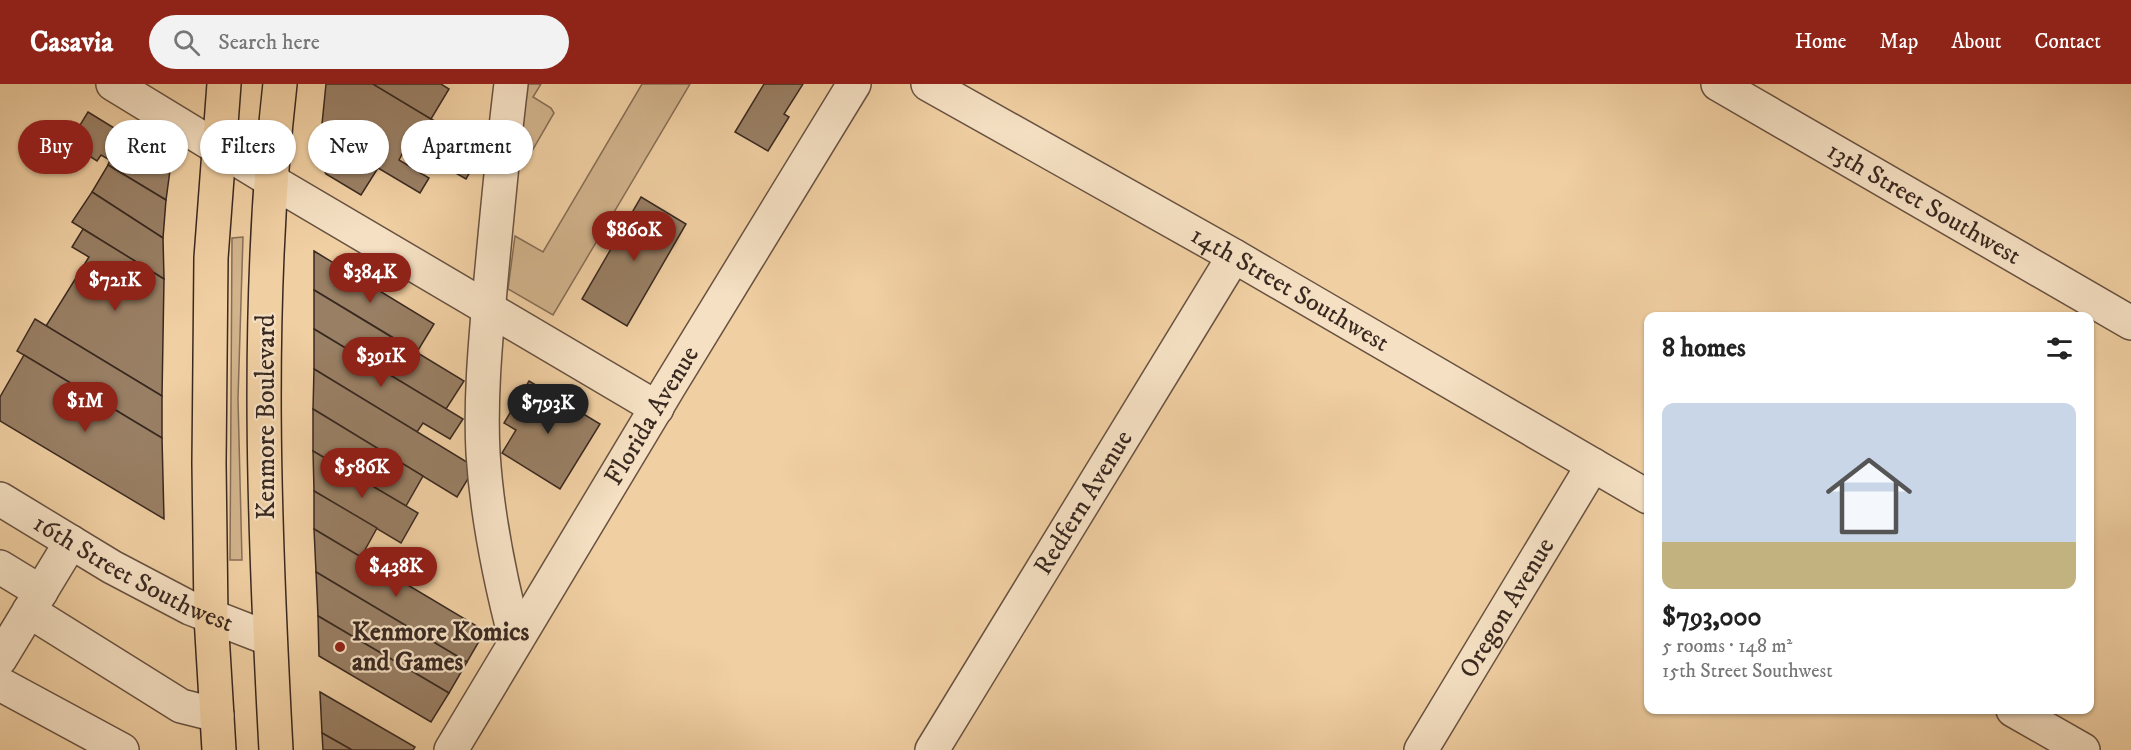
<!DOCTYPE html>
<html lang="en">
<head>
<meta charset="utf-8">
<style>
  :root { --surface:#fff; --page:#f2f2f2; --text:#222; --muted:#767676; --accent:#8f2418 }
  body { margin:0; font-family:"IM FELL DW Pica",serif; background:var(--page); color:var(--text); height:100vh; display:flex; flex-direction:column; font-size:22px; white-space:nowrap }
  * { box-sizing:border-box; margin:0 }
  p { font-size:20px; color:var(--muted) }
  .icon { flex:none; width:33px; height:33px; fill:none; stroke:currentColor; stroke-width:2; stroke-linecap:round; stroke-linejoin:round }
  .map { position:relative; flex:1; overflow:hidden }
  .panel { position:absolute; left:1644px; top:228px; width:450px; height:402px; display:flex; flex-direction:column; background:var(--surface); border-radius:12px; box-shadow:0 2px 4px #0004 }
  .panel>* { flex:none }
  .top-card { position:absolute; left:18px; top:36px; width:570px; height:54px; display:flex; gap:12px }
  .price { position:absolute; translate:-50% -51px; padding:0 14px; border-radius:21px; background:var(--accent); color:#fff; font-size:20px; line-height:39px; filter:drop-shadow(0 2px 3px #0008) }
  .price::after { content:''; position:absolute; left:50%; top:36px; width:18px; height:14px; margin-left:-9px; background:inherit; clip-path:polygon(0 0,100% 0,50% 100%) }
  .price.on { background:#222; color:#fff }
  ul { padding:0; list-style:none }
  li { display:grid; align-content:center; gap:12px; height:318px; padding:0 18px }
  li span { display:grid; place-items:center; height:186px; border-radius:12px; color:#555 }
  li>.icon { margin-inline-start:auto }
  span .icon { width:108px; height:108px; fill:#fffc; stroke-width:1 }
  li b { font-size:26px }
  h2 { display:flex; justify-content:space-between; align-items:center; height:72px; padding:0 18px; font-size:26px }
  .pill { padding:0 21px; border-radius:27px; background:var(--surface); box-shadow:0 2px 4px #0004; font-size:21px; line-height:54px }
  .pill.on { background:var(--accent); color:#fff }
  header { display:flex; align-items:center; gap:36px; box-sizing:border-box; height:84px; padding:0 30px; background:var(--accent); color:#fff }
  header strong { font-size:28px }
  nav { display:flex; gap:33px; margin-inline-start:auto; font-size:21px }
  .search { width:420px; height:54px; background:var(--page); display:flex; align-items:center; gap:15px; box-sizing:border-box; padding:0 21px; border-radius:33px; color:var(--muted); font-size:22px }
  .map>svg:first-child { display:block }
</style>
</head>
<body>
<header>
<strong>Casavia</strong>
<div class="search"><svg class="icon" aria-label="search" viewBox="0 0 24 24"><circle cx="10" cy="10" r="6"/><path d="M15 15l6 6"/></svg>Search here</div>
<nav><a>Home</a><a>Map</a><a>About</a><a>Contact</a></nav>
</header>
<div class="map">
<svg width="2131" height="666" viewBox="0 0 2131 666">
  <rect width="100%" height="100%" fill="#f0cfa2"/>
  <filter id="stains"><feTurbulence type="fractalNoise" baseFrequency=".00333" numOctaves="4"/><feColorMatrix values="0 0 0 0 .2 0 0 0 0 .09 0 0 0 0 .02 0 0 0 .5 -.17"/></filter>
  <radialGradient id="worn" r=".72"><stop offset=".6" stop-color="#630" stop-opacity="0"/><stop offset="1" stop-color="#630" stop-opacity=".3"/></radialGradient>
  <g fill="#d1b38c" stroke="#866e56" stroke-width="1.5">
    <polygon points="525,0 541,0 533,13 551,24 554,29 528,74 524,76 520,74 519,70"/>
    <polygon points="642,0 690,0 553,231 508,205 515,152 543,168"/>
    <polygon points="243,153 238,315 242,476 230,476 232,154"/>
  </g>
  <g fill="#997f64" stroke="#3a2921" stroke-width="1.5">
    <polygon points="326,0 373,0 483,66 466,95 407,61 399,76 429,94 420,109 321,50"/>
    <polygon points="373,0 441,0 449,5 431,35"/>
    <polygon points="764,0 803,0 784,30 789,33 768,67 735,48"/>
    <polygon points="88,28 171,79 166,116 108,81 110,76 101,71 97,77 69,59"/>
    <polygon points="321,50 378,84 361,111 326,90 318,74"/>
    <polygon points="108,81 166,116 163,154 92,108"/>
    <polygon points="92,108 163,154 164,195 72,138"/>
    <polygon points="641,113 686,140 627,242 582,215"/>
    <polygon points="83,145 164,195 162,312 46,242 89,173 72,163"/>
    <polygon points="314,167 434,240 417,268 314,206"/>
    <polygon points="314,206 464,297 446,325 314,245"/>
    <polygon points="35,235 162,312 162,354 17,267"/>
    <polygon points="314,245 463,335 450,355 423,339 417,348 314,285"/>
    <polygon points="24,271 162,354 164,435 0,337 0,313"/>
    <polygon points="314,285 475,383 457,413 313,325"/>
    <polygon points="529,297 600,340 560,405 502,369 516,346 504,339"/>
    <polygon points="313,325 423,392 406,422 313,367"/>
    <polygon points="313,367 418,429 401,459 314,407"/>
    <polygon points="314,407 377,444 361,473 314,445"/>
    <polygon points="314,445 485,547 467,578 316,488"/>
    <polygon points="316,488 467,578 449,609 318,532"/>
    <polygon points="318,532 449,609 431,638 319,572"/>
    <polygon points="320,608 415,663 413,666 352,666 322,649"/>
    <polygon points="322,649 352,666 323,666"/>
  </g>
  <g fill="none" stroke-linecap="round" stroke-linejoin="round">
    <defs>
      <g id="minor">
        <polyline points="113,0 282,103 657,324"/>
        <path d="M511,0C503,65 497,130 491,195C486,253 480,311 483,369C487,432 500,496 516,557"/>
        <path id="s1" d="M928,0L1234,172L1648,413"/>
        <path id="s2" d="M1718,0L2131,239"/>
        <path id="s3" d="M0,415L112,483L190,524L270,555"/>
        <polyline points="0,483 41,508"/>
        <polyline points="29,527 181,622 217,631"/>
        <polyline points="0,575 71,458"/>
        <polyline points="0,600 122,666"/>
        <polyline points="2013,626 2083,666"/>
        <path id="s4" d="M451,666L670,301L854,0"/>
        <path id="s5" d="M932,666L1234,172"/>
        <path id="s6" d="M1421,666L1593,381"/>
      </g>
      <g id="major">
        <polyline points="219,666 211,533 209,379 211,174 224,0"/>
        <path d="M276,666C264,444 255,221 280,0"/>
      </g>
    </defs>
    <use href="#minor" stroke="#685241" stroke-width="36"/>
    <use href="#major" stroke="#3a2921" stroke-width="36"/>
    <use href="#minor" stroke="#f5e0c3" stroke-width="33"/>
    <use href="#major" stroke="#f0cfa2" stroke-width="33"/>
  </g>
  <circle fill="#8f2418" stroke="#f5e0c3" stroke-width="2" cx="340" cy="563" r="6"/>
  <g text-anchor="middle" dominant-baseline="central" stroke-width="4.5" stroke-linejoin="round" paint-order="stroke">
    <g font-size="26" fill="#3a2921" stroke="#f5e0c3">
      <text stroke="none"><textPath href="#s2" startOffset="238">13th Street Southwest</textPath></text>
      <text stroke="none"><textPath href="#s1" startOffset="416">14th Street Southwest</textPath></text>
      <text stroke="none"><textPath href="#s4" startOffset="390">Florida Avenue</textPath></text>
      <text transform="translate(266 333) rotate(-90)">Kenmore Boulevard</text>
      <text stroke="none"><textPath href="#s5" startOffset="290">Redfern Avenue</textPath></text>
      <text stroke="none"><textPath href="#s3" startOffset="153">16th Street Southwest</textPath></text>
      <text stroke="none"><textPath href="#s6" startOffset="166">Oregon Avenue</textPath></text>
    </g>
    <g font-size="26" font-weight="bold" fill="#3a2921" stroke="#f5e0c3" text-anchor="start">
      <text x="352" y="548">Kenmore Komics<tspan x="352" dy="30">and Games</tspan></text>
    </g>
  </g>
  <rect width="100%" height="100%" filter="url(#stains)"/>
  <rect width="100%" height="100%" fill="url(#worn)"/>
</svg>
<b class="price" style="left:634px;top:178px">$860K</b>
<b class="price" style="left:370px;top:220px">$384K</b>
<b class="price" style="left:115px;top:228px">$721K</b>
<b class="price" style="left:381px;top:304px">$391K</b>
<b class="price" style="left:85px;top:349px">$1M</b>
<b class="price on" style="left:548px;top:351px">$793K</b>
<b class="price" style="left:362px;top:415px">$586K</b>
<b class="price" style="left:396px;top:514px">$438K</b>
<div class="top-card">
<a class="pill on">Buy</a>
<a class="pill">Rent</a>
<a class="pill">Filters</a>
<a class="pill">New</a>
<a class="pill">Apartment</a>
</div>
<section class="panel">
<h2>8 homes<svg class="icon" aria-label="filters" viewBox="0 0 24 24"><path d="M4 7h16M4 17h16"/><circle cx="9" cy="7" r="2"/><circle cx="15" cy="17" r="2"/></svg></h2>
<ul>
<li><span style="background:linear-gradient(#c9d6e8 75%,#c2b280 0)"><svg class="icon" aria-label="home" viewBox="0 0 24 24"><path d="M3 11l9-7 9 7M6 9v11h12V9"/></svg></span><div><b>$793,000</b><p>5 rooms · 148 m²</p><p>15th Street Southwest</p></div></li>
</ul>
</section>
</div>
</body>
</html>
